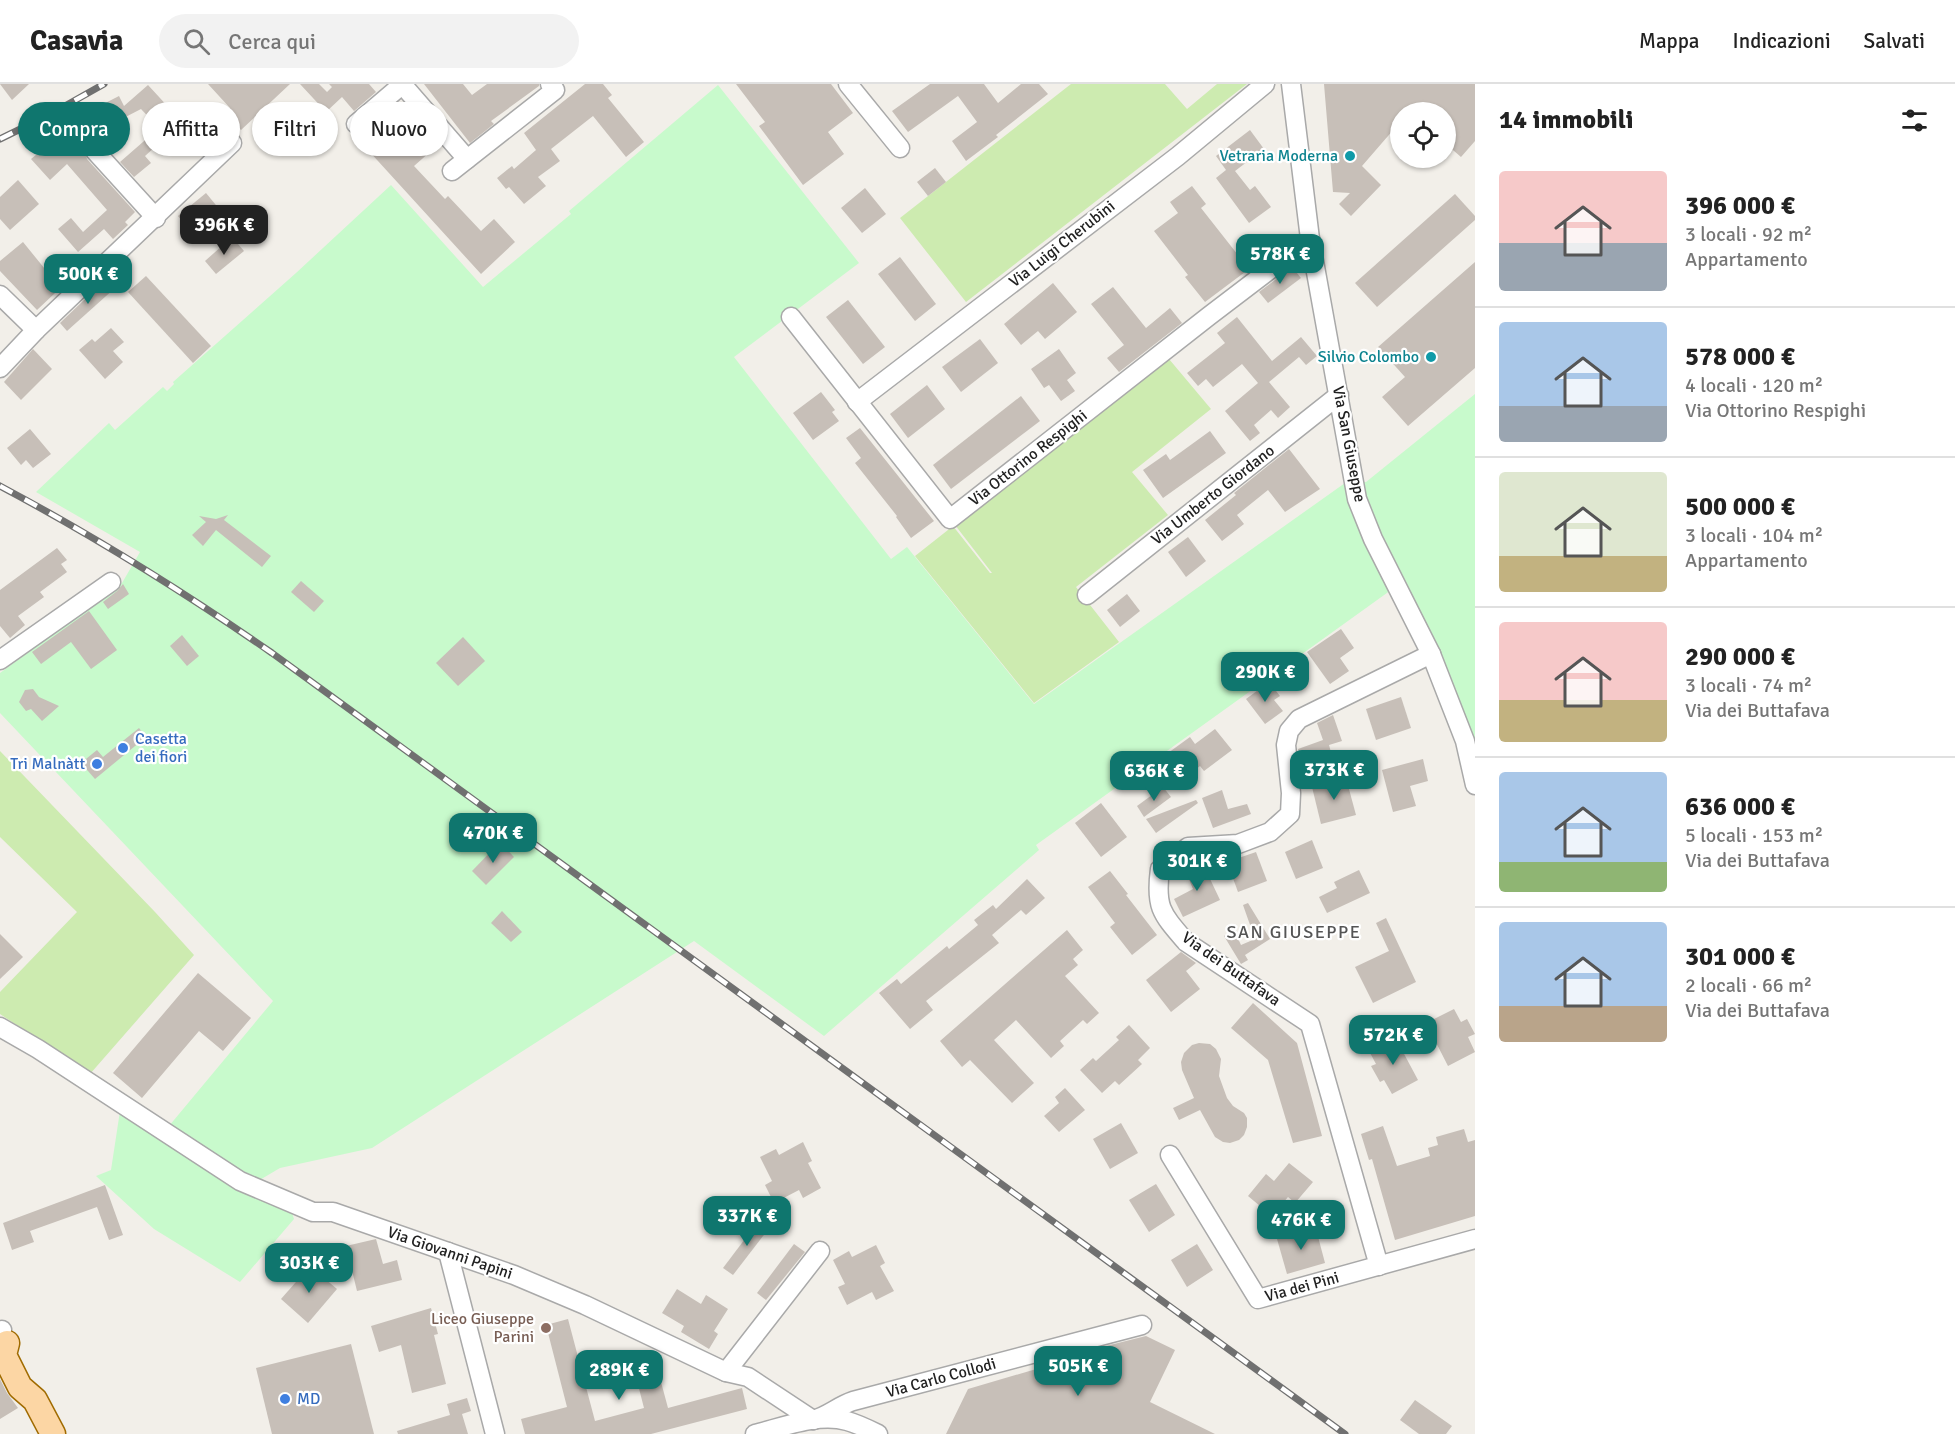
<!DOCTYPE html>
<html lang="it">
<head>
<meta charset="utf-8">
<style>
  :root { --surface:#fff; --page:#f2f2f2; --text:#222; --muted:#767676; --line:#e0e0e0; --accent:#0f766e }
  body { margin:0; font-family:Signika,sans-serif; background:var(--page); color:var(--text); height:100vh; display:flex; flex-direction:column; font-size:22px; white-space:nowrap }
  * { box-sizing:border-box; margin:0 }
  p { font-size:20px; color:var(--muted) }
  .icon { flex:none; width:33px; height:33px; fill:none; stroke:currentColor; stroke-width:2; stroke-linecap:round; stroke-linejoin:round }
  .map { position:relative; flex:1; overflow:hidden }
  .side { display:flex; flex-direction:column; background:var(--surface); width:480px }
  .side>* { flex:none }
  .banner { position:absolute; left:18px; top:18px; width:570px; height:54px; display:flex; gap:12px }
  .controls { position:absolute; left:1390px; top:18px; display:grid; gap:12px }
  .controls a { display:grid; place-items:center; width:66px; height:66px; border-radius:50%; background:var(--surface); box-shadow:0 2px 4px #0004; font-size:30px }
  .price { position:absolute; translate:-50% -51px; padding:0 14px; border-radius:12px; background:var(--accent); color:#fff; font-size:20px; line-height:39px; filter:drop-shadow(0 2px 3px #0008) }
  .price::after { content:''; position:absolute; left:50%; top:36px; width:18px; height:14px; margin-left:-9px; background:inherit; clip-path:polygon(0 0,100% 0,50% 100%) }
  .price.on { background:#222; color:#fff }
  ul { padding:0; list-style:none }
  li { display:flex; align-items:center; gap:18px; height:150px; padding:0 24px }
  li+li { border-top:2px solid var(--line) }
  li span { display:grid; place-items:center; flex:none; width:168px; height:120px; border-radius:6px; color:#555 }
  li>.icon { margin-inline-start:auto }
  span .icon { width:72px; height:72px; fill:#fffc; stroke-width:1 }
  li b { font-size:26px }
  h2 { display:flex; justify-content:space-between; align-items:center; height:72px; padding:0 24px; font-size:26px }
  .chip { padding:0 21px; border-radius:27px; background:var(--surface); box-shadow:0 2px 4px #0004; font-size:21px; line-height:54px }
  .chip.on { background:var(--accent); color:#fff }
  header { display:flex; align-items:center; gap:36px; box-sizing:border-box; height:84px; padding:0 30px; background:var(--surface); border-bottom:2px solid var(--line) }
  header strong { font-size:28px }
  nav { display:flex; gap:33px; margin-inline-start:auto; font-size:21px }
  .search { width:420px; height:54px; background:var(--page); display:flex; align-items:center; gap:15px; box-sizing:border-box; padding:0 21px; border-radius:33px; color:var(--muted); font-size:22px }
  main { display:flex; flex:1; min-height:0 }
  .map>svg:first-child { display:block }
</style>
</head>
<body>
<header>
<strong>Casavia</strong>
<div class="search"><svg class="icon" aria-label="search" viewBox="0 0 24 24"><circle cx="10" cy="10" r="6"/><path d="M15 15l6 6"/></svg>Cerca qui</div>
<nav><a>Mappa</a><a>Indicazioni</a><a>Salvati</a></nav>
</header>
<main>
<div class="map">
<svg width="1475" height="1350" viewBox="0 0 1475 1350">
  <rect width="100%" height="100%" fill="#f2efe9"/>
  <g fill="#cdebb0">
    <polygon points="1071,0 1165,0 1187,25 1217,0 1247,0 966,218 900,134"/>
    <polygon points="1169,275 1211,325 1132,388 1168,431 1076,503 1119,558 1034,619 915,472 953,442 990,489 992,489 955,441"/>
    <polygon points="0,667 155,828 194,871 90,990 0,930 0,908 77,828 0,753"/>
  </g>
  <g fill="#c8facc">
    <polygon points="718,1 859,179 734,273 891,475 907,463 1034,620 1345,399 1366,398 1475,310 1475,687 1448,591 1405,496 1036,761 1039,766 824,952 694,857 372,1064 280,1084 258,1097 169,1042 273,917 0,629 0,589 122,499 140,468 36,408 109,339 115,346 163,303 167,307 174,300 173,298 296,189 391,101 483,203 571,130 569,127"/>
    <polygon points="120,1027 291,1126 294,1135 240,1198 154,1145 96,1092 111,1086"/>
  </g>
  <g fill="#c7bfb8">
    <polygon points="0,0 29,0 12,16"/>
    <polygon points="208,0 290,0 241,46 224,29 230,24"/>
    <polygon points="300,0 319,0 327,8 332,3 329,0 369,0 376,8 354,27 342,13 326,28"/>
    <polygon points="424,0 463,0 472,11 487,0 539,0 539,2 491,37 494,40 470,59"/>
    <polygon points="585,0 603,0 612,11 608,14 644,58 626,73 593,32 551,65 560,77 538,93 546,102 524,120 509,103 506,105 497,94 512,82 514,85 536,66 524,49"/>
    <polygon points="736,0 831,0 853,29 828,48 844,70 803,101 759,42 765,38"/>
    <polygon points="930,0 984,0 998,19 1021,0 1039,0 1048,10 996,51 998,53 966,77 952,57 977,38 958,12 908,48 892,27"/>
    <polygon points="1324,0 1475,0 1475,57 1461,73 1446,60 1446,28 1401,28 1401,37 1362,82 1381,101 1351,132 1339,120 1350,109 1333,108"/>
    <polygon points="148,1 171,26 177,22 200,51 188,61 181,53 173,60 167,52 145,72 151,79 134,93 120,78 159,44 141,25 83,55 87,59 84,64 87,75 135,128 125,138 128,141 113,155 104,145 78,168 58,145 71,134 83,148 107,126 67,80 50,96 31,75 81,34 80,32 119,12 124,22"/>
    <polygon points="407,22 439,60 414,82 445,115 448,112 481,147 494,135 515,158 481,190 357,54 367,46 373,53"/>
    <polygon points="1250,46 1264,65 1235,87 1250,106 1255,102 1271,123 1249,139 1216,94 1226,86 1216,72"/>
    <polygon points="935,84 946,98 928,112 917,98"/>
    <polygon points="18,96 39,120 10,146 0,135 0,113"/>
    <polygon points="1192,102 1206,120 1201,124 1249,185 1205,218 1185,193 1188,191 1154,147 1178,129 1170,118"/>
    <polygon points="865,104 886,130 862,149 841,124"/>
    <polygon points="206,109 220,126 192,149 178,132"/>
    <polygon points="1455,110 1475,132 1475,136 1377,223 1355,199"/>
    <polygon points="232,153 244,167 216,190 205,177"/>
    <polygon points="23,158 49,190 60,180 72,193 37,226 0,187 0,177"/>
    <polygon points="900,173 936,220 915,237 878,190"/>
    <polygon points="1475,178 1475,284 1408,342 1382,313 1405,293 1378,263"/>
    <polygon points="1292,183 1301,194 1268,219 1259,208"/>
    <polygon points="146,192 211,262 193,279 128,208"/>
    <polygon points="106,195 115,204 67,247 60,239"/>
    <polygon points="1053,199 1077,228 1045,255 1038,247 1021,261 1004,240"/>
    <polygon points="1113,203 1146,244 1170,224 1182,239 1119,288 1107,274 1124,261 1091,220"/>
    <polygon points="848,216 885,263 863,280 826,233"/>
    <polygon points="1237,233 1272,277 1301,253 1317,272 1306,281 1299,273 1269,298 1290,323 1278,334 1271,326 1254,341 1260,349 1250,357 1225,327 1258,299 1242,280 1213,303 1206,295 1198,302 1187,289 1225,259 1217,249"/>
    <polygon points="111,244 124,258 113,267 123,278 105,295 79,266 92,255 95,258"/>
    <polygon points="980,255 998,279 961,308 942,283"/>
    <polygon points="33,265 52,285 21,316 4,298"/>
    <polygon points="1059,265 1076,289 1067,296 1075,307 1061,317 1049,301 1044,304 1031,285"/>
    <polygon points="927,301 945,325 908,354 890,330"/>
    <polygon points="821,308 835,326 832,328 839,337 813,356 793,329"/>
    <polygon points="1021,312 1040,337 951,405 933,381"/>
    <polygon points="860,344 934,437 911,454 896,433 897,432 855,379 861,374 846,354"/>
    <polygon points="30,345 51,370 33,384 26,376 21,381 7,364"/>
    <polygon points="1210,347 1226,369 1163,414 1143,386 1166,370 1170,376"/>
    <polygon points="1289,365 1320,405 1285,428 1268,406 1237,431 1244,440 1222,457 1205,436 1236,411 1234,409"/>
    <polygon points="228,431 224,436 271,472 262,483 216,446 203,462 192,451 206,438 199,432 216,435"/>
    <polygon points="1188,453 1206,477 1186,493 1168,468"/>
    <polygon points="57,464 67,476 61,480 67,488 40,508 44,513 18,532 25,541 10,554 0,542 0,506"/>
    <polygon points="301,497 324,517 314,528 291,508"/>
    <polygon points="123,500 129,510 108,525 103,518 117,507"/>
    <polygon points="1127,510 1140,527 1120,543 1107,526"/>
    <polygon points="89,527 117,566 91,585 71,558 41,580 32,568"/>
    <polygon points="1341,545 1354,564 1340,574 1349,587 1330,600 1307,568"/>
    <polygon points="182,551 199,572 187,582 170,562"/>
    <polygon points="463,553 485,577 458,602 436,579"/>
    <polygon points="1269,598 1280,612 1274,616 1283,627 1265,640 1246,615"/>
    <polygon points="33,605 39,613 59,622 42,637 31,625 26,627 19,618 25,606"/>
    <polygon points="1401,613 1411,644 1376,656 1366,625"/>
    <polygon points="1333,631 1342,657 1329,661 1332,672 1303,682 1298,665 1323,656 1317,639"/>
    <polygon points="139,644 146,653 95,695 81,679 97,666 103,673"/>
    <polygon points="1215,645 1232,666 1204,687 1200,682 1186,693 1168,669 1190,653 1195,660"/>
    <polygon points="1423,675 1428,697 1410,702 1416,722 1393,728 1382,686"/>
    <polygon points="1346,694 1356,731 1321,740 1312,703"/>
    <polygon points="1163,703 1171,713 1144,733 1137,722"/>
    <polygon points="1222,706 1228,725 1247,720 1251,730 1213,744 1202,714"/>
    <polygon points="1196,716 1198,719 1156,749 1146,735"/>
    <polygon points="1101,719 1127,753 1101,773 1075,739"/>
    <polygon points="1312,756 1323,784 1296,795 1285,768"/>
    <polygon points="500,758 514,773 486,801 472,787"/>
    <polygon points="1256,768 1267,797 1238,808 1227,778"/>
    <polygon points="1203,780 1220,816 1183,833 1174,815 1193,805 1186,788"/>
    <polygon points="1359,786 1370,809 1327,829 1319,813 1337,804 1334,798"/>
    <polygon points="1110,787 1128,810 1126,811 1157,851 1132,871 1110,843 1115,839 1088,803"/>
    <polygon points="1027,795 1045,814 1026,831 1021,826 992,851 999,859 926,917 933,926 910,945 879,909 897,895 901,900 947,862 949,865 978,841 974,836 993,821 996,825"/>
    <polygon points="1248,819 1270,855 1245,871 1248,876 1241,880 1224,852 1234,846 1241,861 1255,855 1243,821"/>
    <polygon points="502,827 522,848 511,858 491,839"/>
    <polygon points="1386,834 1416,898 1373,919 1355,883 1389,867 1376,839"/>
    <polygon points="1067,846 1083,866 1073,875 1078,881 1065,892 1099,929 1087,940 1083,936 1060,957 1064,962 1051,974 1016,936 994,956 1034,999 1012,1019 970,976 962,983 940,957"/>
    <polygon points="0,850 23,873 0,895"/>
    <polygon points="1181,868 1196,879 1186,887 1200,905 1171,928 1146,896"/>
    <polygon points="198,889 251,934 223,967 199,947 142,1014 113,989"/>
    <polygon points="1253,919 1297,959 1322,1052 1293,1059 1268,976 1231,944"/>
    <polygon points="1454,925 1461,938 1467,935 1475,950 1468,953 1475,968 1448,982 1426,939"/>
    <polygon points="1129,941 1150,964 1138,976 1142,980 1119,1001 1115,997 1102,1009 1080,986 1093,974 1096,977 1119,956 1116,953"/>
    <polygon points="1395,953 1418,996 1392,1010 1384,996 1380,998 1371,982 1376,980 1369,967"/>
    <polygon points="1199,959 1210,960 1216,965 1221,975 1219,992 1227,1014 1233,1022 1244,1029 1247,1034 1247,1043 1244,1051 1239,1056 1230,1059 1223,1058 1215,1053 1200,1026 1179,1036 1173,1024 1194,1014 1182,986 1181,978 1184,969 1192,961"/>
    <polygon points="1065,1004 1085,1026 1059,1048 1044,1032 1059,1019 1055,1013"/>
    <polygon points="1121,1039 1138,1069 1110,1085 1093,1055"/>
    <polygon points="1383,1042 1397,1082 1430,1072 1428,1064 1438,1061 1436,1053 1464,1045 1468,1058 1475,1056 1475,1132 1395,1156 1372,1075 1369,1076 1361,1050"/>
    <polygon points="803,1058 812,1077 808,1079 821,1104 803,1114 799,1106 774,1119 765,1101 772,1097 760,1073 776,1065 779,1071"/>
    <polygon points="1289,1079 1313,1098 1295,1119 1288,1113 1272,1132 1248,1112 1266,1090 1274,1097"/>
    <polygon points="1156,1100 1175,1131 1149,1148 1129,1116"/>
    <polygon points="105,1101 123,1151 109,1156 97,1123 30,1147 34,1158 12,1166 3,1139"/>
    <polygon points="760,1135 770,1143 733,1191 723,1184"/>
    <polygon points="1316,1145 1325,1179 1287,1190 1277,1155"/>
    <polygon points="376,1155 383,1180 397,1176 402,1196 357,1207 346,1162"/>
    <polygon points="794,1160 805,1168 766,1216 757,1209"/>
    <polygon points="1197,1160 1213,1186 1187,1203 1171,1176"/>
    <polygon points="876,1161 885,1179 880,1182 894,1207 876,1216 872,1208 847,1221 838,1203 845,1200 833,1176 849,1167 852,1173"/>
    <polygon points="310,1182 337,1205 308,1239 281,1215"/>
    <polygon points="677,1205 701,1220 706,1211 728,1225 714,1247 718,1250 709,1265 681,1248 684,1242 662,1229"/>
    <polygon points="431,1224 438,1250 434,1251 446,1300 412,1309 401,1261 379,1268 371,1242"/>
    <polygon points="568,1235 595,1337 644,1324 635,1289 657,1283 668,1324 742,1304 747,1325 651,1350 525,1350 521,1335 567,1323 546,1241"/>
    <polygon points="1146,1252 1175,1266 1150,1318 1215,1350 946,1350 968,1305 1070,1275 1088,1284 1098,1264"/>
    <polygon points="351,1260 374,1350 272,1350 256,1284"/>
    <polygon points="0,1295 7,1309 18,1324 0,1335"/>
    <polygon points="467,1314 471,1327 462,1330 468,1350 398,1350 397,1347 450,1331 447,1320"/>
    <polygon points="1415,1316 1452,1342 1446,1350 1419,1350 1400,1336"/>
  </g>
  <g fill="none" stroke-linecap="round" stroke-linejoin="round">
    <defs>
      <g id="minor">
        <polyline points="402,0 467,75"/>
        <polyline points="848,0 900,64"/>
        <polyline points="1291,0 1310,155 1357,415 1373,455 1431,570 1465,657 1475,701"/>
        <polyline points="356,40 403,0"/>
        <polyline points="95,67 156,134"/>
        <polyline points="452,87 555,6 550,0"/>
        <polyline points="0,211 36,246"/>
        <polyline points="791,233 950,435 1209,232 1310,155"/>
        <polyline points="0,284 36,246 232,59"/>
        <polyline points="857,318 1178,72 1265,0"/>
        <polyline points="1087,511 1339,311"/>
        <polyline points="0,576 111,498"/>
        <polyline points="0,943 38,965 240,1097 313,1128 333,1128 514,1191 585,1221 726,1288 748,1293 813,1336"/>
        <polyline points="1170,1071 1258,1215 1475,1155"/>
        <polyline points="448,1168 495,1350"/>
        <path d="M1379,1182L1310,940L1186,858C1161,829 1155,823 1160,785L1188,763L1238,760L1270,748L1290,730L1291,709L1286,661L1289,647L1299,635L1431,570"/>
        <polyline points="0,1247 2,1246"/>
        <polyline points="726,1288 820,1167"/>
        <path d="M813,1336C828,1332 838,1322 853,1317L1142,1241"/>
        <path d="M755,1350C783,1343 818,1329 847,1337C858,1340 868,1345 878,1350"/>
      </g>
      <polyline id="major" points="7,1259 4,1271 20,1303 35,1316 53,1350"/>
    </defs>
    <use href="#minor" stroke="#a9a9a9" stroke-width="21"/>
    <use href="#major" stroke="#a06b00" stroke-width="27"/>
    <use href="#minor" stroke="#fff" stroke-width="18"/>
    <use href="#major" stroke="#fcd6a4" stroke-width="24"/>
    <defs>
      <g id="rail">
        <polyline points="0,55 49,31 104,0"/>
        <path d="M0,402C94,452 184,508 272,569L1345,1350"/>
      </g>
    </defs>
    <use href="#rail" stroke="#707070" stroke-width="7"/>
    <use href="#rail" stroke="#fff" stroke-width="4.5" stroke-dasharray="14" stroke-linecap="butt"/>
  </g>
  <g fill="#0f9aa8" stroke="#fff" stroke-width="2">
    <circle cx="1350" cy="72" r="6"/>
    <circle cx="1431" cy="273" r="6"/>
  </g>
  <g fill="#3f7fe0" stroke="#fff" stroke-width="2">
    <circle cx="123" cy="664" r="6"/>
    <circle cx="97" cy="680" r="6"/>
    <circle cx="285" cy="1315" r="6"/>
  </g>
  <circle fill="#8d6e63" stroke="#fff" stroke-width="2" cx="546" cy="1244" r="6"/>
  <g text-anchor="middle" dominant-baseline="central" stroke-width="4.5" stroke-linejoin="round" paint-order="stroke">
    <g font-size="16" fill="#0d838f" stroke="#fff" text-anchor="end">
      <text x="1338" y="72">Vetraria Moderna</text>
      <text x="1419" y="273">Silvio Colombo</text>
    </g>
    <g font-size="16" fill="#222" stroke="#fff">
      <text transform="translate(1062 160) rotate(-38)">Via Luigi Cherubini</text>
      <text transform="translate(1349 360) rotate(79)">Via San Giuseppe</text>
      <text transform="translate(1028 374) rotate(-38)">Via Ottorino Respighi</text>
      <text transform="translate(1213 411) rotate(-38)">Via Umberto Giordano</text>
      <text transform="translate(1231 885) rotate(35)">Via dei Buttafava</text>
      <text transform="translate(450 1169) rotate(19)">Via Giovanni Papini</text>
      <text transform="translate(1302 1203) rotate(-15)">Via dei Pini</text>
      <text transform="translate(941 1294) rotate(-15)">Via Carlo Collodi</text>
    </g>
    <g font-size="16" fill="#366cbe" stroke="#fff" text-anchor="start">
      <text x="135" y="655">Casetta<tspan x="135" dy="18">dei fiori</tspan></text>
      <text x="85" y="680" text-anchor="end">Tri Malnàtt</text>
      <text x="297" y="1315">MD</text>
    </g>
    <g font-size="16" fill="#785e54" stroke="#fff" text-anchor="end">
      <text x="534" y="1235">Liceo Giuseppe<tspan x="534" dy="18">Parini</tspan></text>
    </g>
    <g font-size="18" letter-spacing="1.5" fill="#555" stroke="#fff">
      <text x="1294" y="848">SAN GIUSEPPE</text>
    </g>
  </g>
</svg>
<div class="controls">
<a><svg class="icon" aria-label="locate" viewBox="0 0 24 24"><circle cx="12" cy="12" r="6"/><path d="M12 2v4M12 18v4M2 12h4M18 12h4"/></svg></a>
</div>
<b class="price on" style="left:224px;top:172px">396K €</b>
<b class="price" style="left:1280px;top:201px">578K €</b>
<b class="price" style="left:88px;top:221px">500K €</b>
<b class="price" style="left:1265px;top:619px">290K €</b>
<b class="price" style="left:1334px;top:717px">373K €</b>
<b class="price" style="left:1154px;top:718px">636K €</b>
<b class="price" style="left:493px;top:780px">470K €</b>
<b class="price" style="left:1197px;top:808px">301K €</b>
<b class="price" style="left:1393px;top:982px">572K €</b>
<b class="price" style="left:747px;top:1163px">337K €</b>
<b class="price" style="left:1301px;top:1167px">476K €</b>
<b class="price" style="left:309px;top:1210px">303K €</b>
<b class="price" style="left:1078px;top:1313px">505K €</b>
<b class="price" style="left:619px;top:1317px">289K €</b>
<div class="banner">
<a class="chip on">Compra</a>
<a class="chip">Affitta</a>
<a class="chip">Filtri</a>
<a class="chip">Nuovo</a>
</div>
</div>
<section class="side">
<h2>14 immobili<svg class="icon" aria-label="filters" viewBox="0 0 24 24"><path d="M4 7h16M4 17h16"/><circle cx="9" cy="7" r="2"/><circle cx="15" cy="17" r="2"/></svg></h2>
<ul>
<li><span style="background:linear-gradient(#f6c9c9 60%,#9aa5b1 0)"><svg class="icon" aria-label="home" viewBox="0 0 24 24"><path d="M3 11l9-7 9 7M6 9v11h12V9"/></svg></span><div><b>396 000 €</b><p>3 locali · 92 m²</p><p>Appartamento</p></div></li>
<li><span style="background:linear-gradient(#a9c7e8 70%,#9aa5b1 0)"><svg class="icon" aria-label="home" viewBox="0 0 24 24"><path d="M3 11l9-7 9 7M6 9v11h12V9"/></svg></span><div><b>578 000 €</b><p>4 locali · 120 m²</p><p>Via Ottorino Respighi</p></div></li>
<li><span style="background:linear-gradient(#dfe7d0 70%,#c2b280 0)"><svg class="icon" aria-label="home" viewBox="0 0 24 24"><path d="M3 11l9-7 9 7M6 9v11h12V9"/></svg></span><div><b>500 000 €</b><p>3 locali · 104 m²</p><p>Appartamento</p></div></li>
<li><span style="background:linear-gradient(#f6c9c9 65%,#c2b280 0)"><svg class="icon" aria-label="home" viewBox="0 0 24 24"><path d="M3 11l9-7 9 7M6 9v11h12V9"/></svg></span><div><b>290 000 €</b><p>3 locali · 74 m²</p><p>Via dei Buttafava</p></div></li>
<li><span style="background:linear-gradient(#a9c7e8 75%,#8fb573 0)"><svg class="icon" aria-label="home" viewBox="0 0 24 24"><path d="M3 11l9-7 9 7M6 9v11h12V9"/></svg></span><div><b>636 000 €</b><p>5 locali · 153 m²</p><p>Via dei Buttafava</p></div></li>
<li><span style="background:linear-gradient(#a9c7e8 70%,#b9a48a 0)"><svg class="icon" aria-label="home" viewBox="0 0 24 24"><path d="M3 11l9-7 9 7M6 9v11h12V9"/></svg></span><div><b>301 000 €</b><p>2 locali · 66 m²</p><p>Via dei Buttafava</p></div></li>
</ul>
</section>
</main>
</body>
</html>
